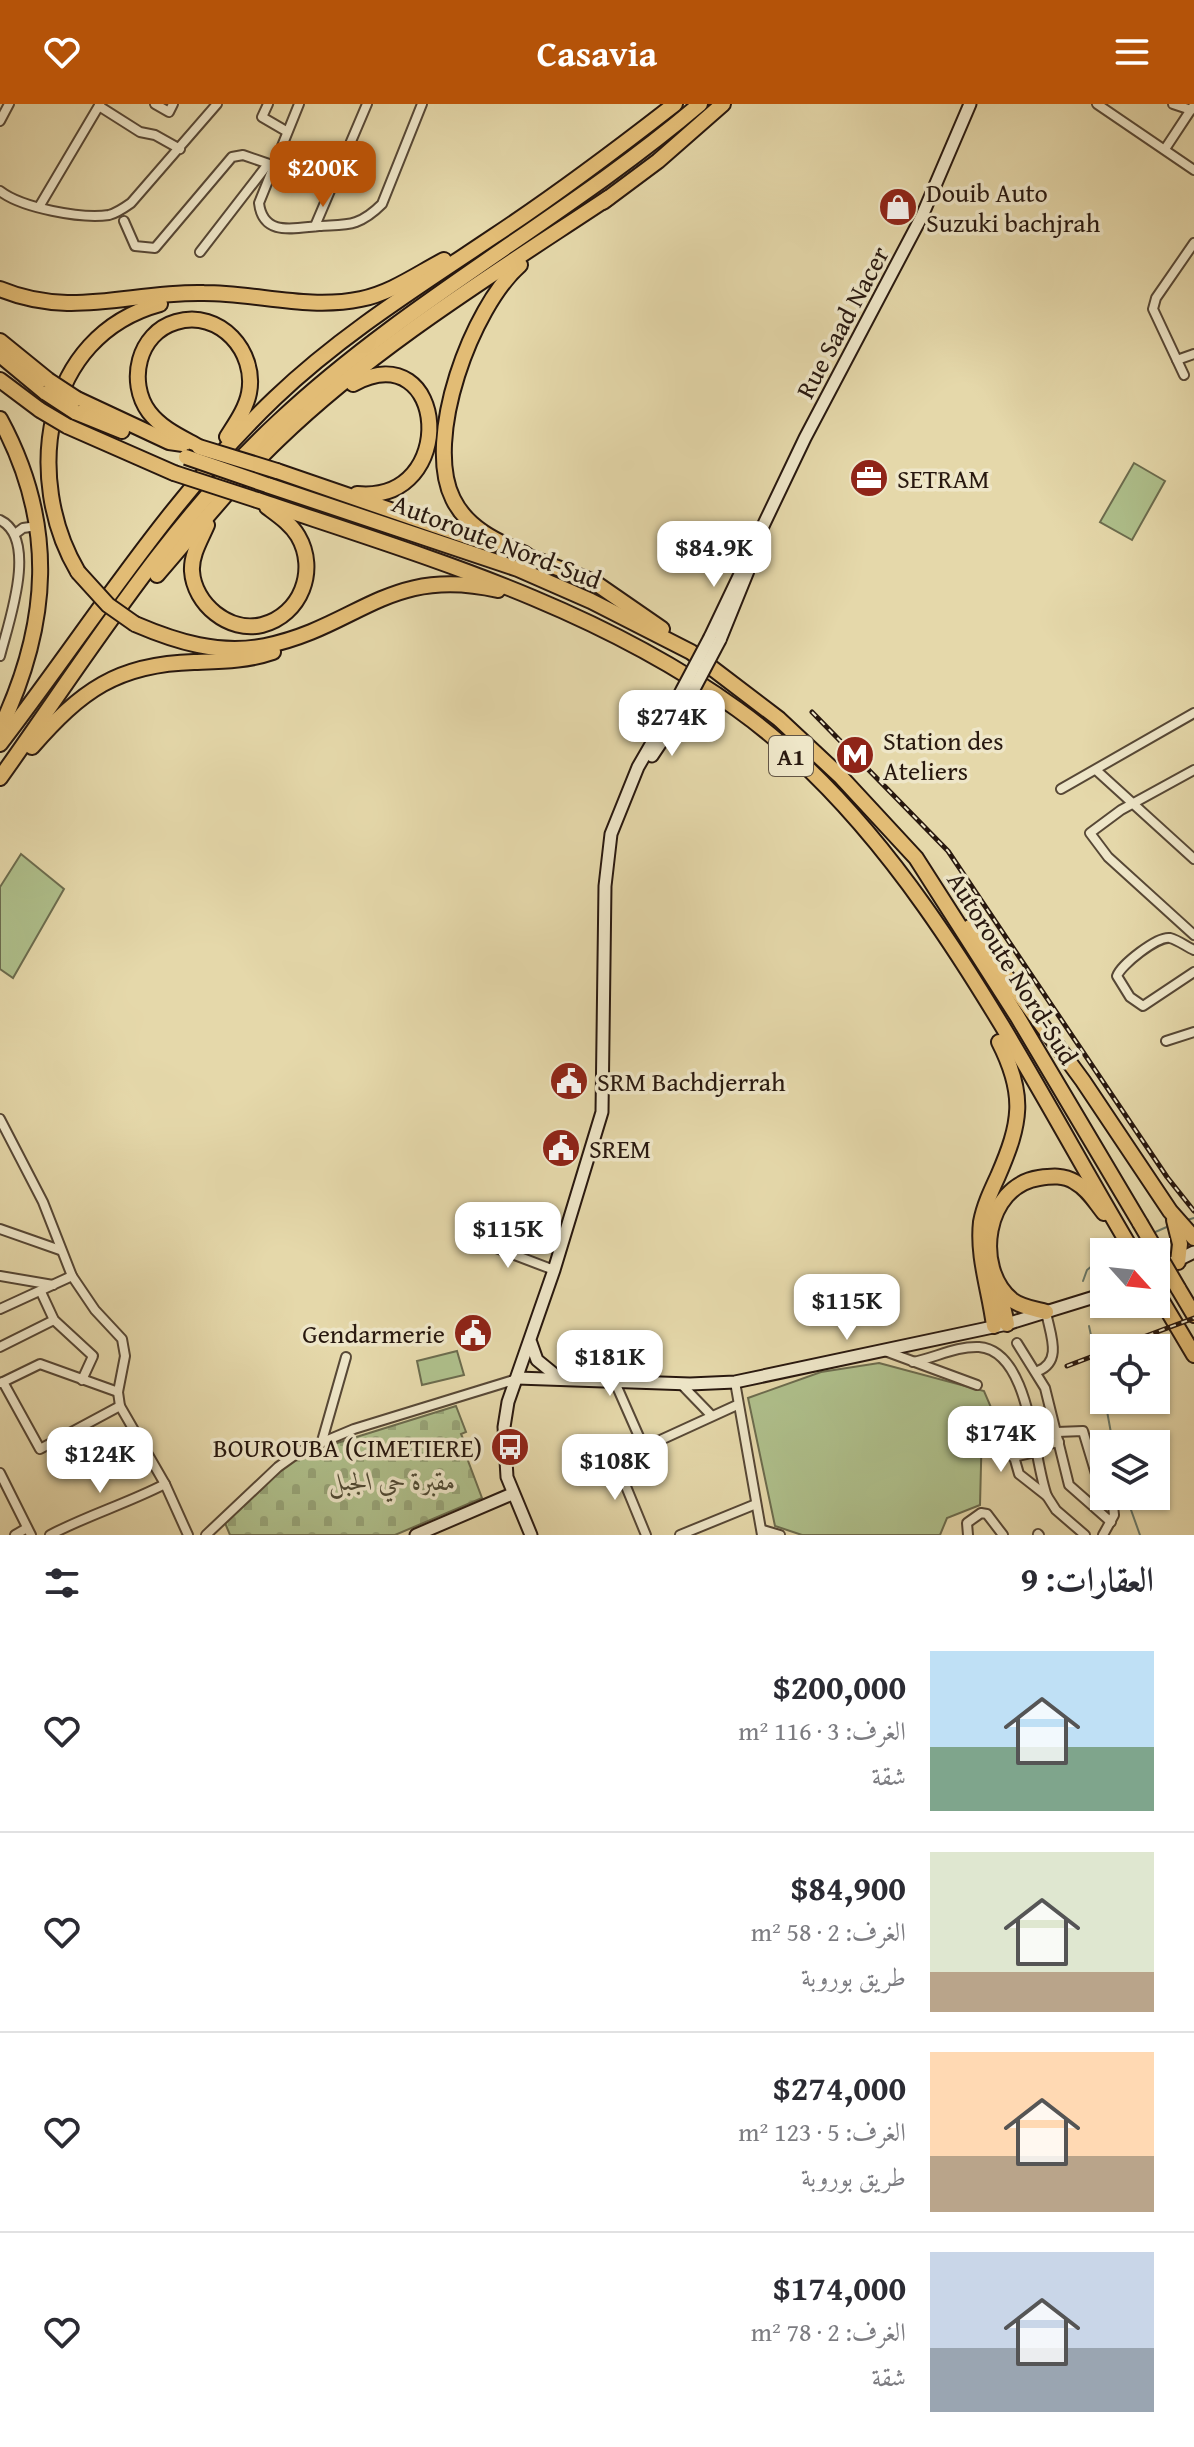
<!DOCTYPE html>
<html lang="ar">
<head>
<meta charset="utf-8">
<style>
  :root { --surface:#fff; --page:#f7f7f7; --text:#2b2b33; --muted:#7c7c81; --line:#e1e1e2; --accent:#b45309 }
  body { margin:0; font-family:"Gentium Book Plus",Amiri,serif; background:var(--page); color:var(--text); direction:rtl; height:100vh; display:flex; flex-direction:column; font-size:30px; white-space:nowrap }
  * { box-sizing:border-box; margin:0 }
  p { font-size:26px; color:var(--muted) }
  .icon { flex:none; width:44px; height:44px; fill:none; stroke:currentColor; stroke-width:2; stroke-linecap:round; stroke-linejoin:round }
  .map { position:relative; height:1431px; overflow:hidden; direction:ltr }
  .details { display:flex; flex-direction:column; background:var(--surface); flex:1 }
  .details>* { flex:none }
  .needle { width:52px; rotate:117deg }
  .tools { position:absolute; left:1090px; top:1134px; display:grid; gap:16px }
  .tools a { display:grid; place-items:center; width:80px; height:80px; border-radius:0px; background:var(--surface); box-shadow:0 2px 6px #0004; font-size:40px }
  .price { position:absolute; translate:-50% -68px; padding:0 18px; border-radius:16px; background:#fff; color:#222; font-size:26px; line-height:52px; filter:drop-shadow(0 2px 4px #0008) }
  .price::after { content:''; position:absolute; left:50%; top:48px; width:24px; height:18px; margin-left:-12px; background:inherit; clip-path:polygon(0 0,100% 0,50% 100%) }
  .price.on { background:var(--accent); color:#fff }
  ul { padding:0; list-style:none }
  li { display:flex; align-items:center; gap:24px; height:200px; padding:0 40px }
  li+li { border-top:2px solid var(--line) }
  li span { display:grid; place-items:center; flex:none; width:224px; height:160px; border-radius:0px; color:#555 }
  li>.icon { margin-inline-start:auto }
  span .icon { width:96px; height:96px; fill:#fffc; stroke-width:1 }
  li b { font-size:34px }
  h2 { display:flex; justify-content:space-between; align-items:center; height:96px; padding:0 40px; font-size:34px }
  header { display:flex; justify-content:space-between; align-items:center; height:104px; padding:0 40px; background:var(--accent); color:#fff; font-size:36px; font-weight:700 }
  .map>svg:first-child { display:block }
</style>
</head>
<body>
<header><svg class="icon" aria-label="menu" viewBox="0 0 24 24"><path d="M4 6h16M4 12h16M4 18h16"/></svg>Casavia<svg class="icon" aria-label="heart" viewBox="0 0 24 24"><path d="M12 20l-8-8c-3-5 5-10 8-4 3-6 11-1 8 4z"/></svg></header>
<div class="map">
<svg width="1194" height="1431" viewBox="0 0 1194 1431">
  <defs>
    <pattern id="cemetery-stones" width="16" height="16" patternUnits="userSpaceOnUse" patternTransform="scale(2)"><rect width="16" height="16" fill="#afc08c"/><path d="M2 7V4a2 2 0 0 1 4 0v3zM10 15v-3a2 2 0 0 1 4 0v3z" fill="#97a478"/></pattern>
  </defs>
  <rect width="100%" height="100%" fill="#e5d8aa"/>
  <filter id="stains"><feTurbulence type="fractalNoise" baseFrequency=".0025" numOctaves="4"/><feColorMatrix values="0 0 0 0 .2 0 0 0 0 .09 0 0 0 0 .02 0 0 0 .5 -.17"/></filter>
  <radialGradient id="worn" r=".72"><stop offset=".6" stop-color="#630" stop-opacity="0"/><stop offset="1" stop-color="#630" stop-opacity=".3"/></radialGradient>
  <polygon fill="url(#cemetery-stones)" stroke="#6c6c4e" stroke-width="2" points="456,1302 466,1328 461,1330 470,1351 467,1354 482,1394 395,1431 230,1431 225,1419 287,1360 305,1349"/>
  <g fill="#afc08c" stroke="#6c6c4e" stroke-width="2">
    <polygon points="1134,359 1165,377 1132,436 1100,418"/>
    <polygon points="21,750 64,785 13,874 0,865 0,783"/>
    <polygon points="457,1247 464,1271 422,1281 417,1257"/>
    <polygon points="879,1259 984,1287 993,1308 982,1322 980,1401 947,1414 940,1431 802,1431 775,1422 748,1294 821,1268"/>
  </g>
  <g fill="none" stroke-linecap="round" stroke-linejoin="round">
    <g stroke="#6a7969" stroke-width="2">
      <polyline points="1187,1116 1194,1114"/>
      <polyline points="1153,1129 1169,1122"/>
      <polyline points="1112,1148 1122,1143"/>
      <polyline points="1083,1177 1087,1166 1104,1152"/>
      <polyline points="1089,1222 1104,1293"/>
      <polyline points="1105,1296 1113,1340"/>
      <polyline points="1126,1392 1140,1431"/>
    </g>
    <defs>
      <g id="street">
        <polyline points="155,0 169,8 173,0"/>
        <polyline points="268,0 262,13 286,27"/>
        <path d="M299,0L259,99C263,133 294,124 319,122C331,121 345,122 356,118C367,114 374,108 382,100L422,0"/>
        <polyline points="1097,0 1194,66"/>
        <polyline points="1173,0 1191,6"/>
        <polyline points="99,2 140,28 155,31 180,45"/>
        <polyline points="0,17 9,0"/>
        <polyline points="1165,45 1194,1"/>
        <path d="M0,87C22,104 81,115 109,111C117,109 124,104 131,99L217,0"/>
        <polyline points="39,103 100,0"/>
        <polyline points="124,117 135,142 155,144 232,53 243,51 272,61"/>
        <polyline points="315,122 367,0"/>
        <polyline points="200,148 268,60"/>
        <polyline points="1177,256 1194,250"/>
        <polyline points="1184,271 1153,205 1156,194 1194,139"/>
        <path d="M0,416C39,435 8,520 0,552"/>
        <polyline points="15,430 23,424 37,422"/>
        <polyline points="1096,666 1194,755"/>
        <polyline points="1194,666 1121,706 1090,729 1108,753 1194,831"/>
        <polyline points="1061,685 1194,609"/>
        <path d="M1194,846C1187,843 1178,836 1170,834C1157,832 1121,861 1117,872L1130,893L1143,902L1194,868"/>
        <polyline points="1166,937 1194,928"/>
        <polyline points="0,1015 43,1098 72,1172 95,1206 122,1235 125,1252 118,1288 120,1302 165,1380 188,1431"/>
        <polyline points="0,1125 60,1146"/>
        <polyline points="475,1136 554,1166"/>
        <polyline points="0,1172 53,1181"/>
        <polyline points="41,1188 54,1216 93,1252 82,1276"/>
        <polyline points="0,1205 72,1172"/>
        <polyline points="1017,1239 1045,1284 1069,1381 1111,1418"/>
        <polyline points="0,1243 54,1216"/>
        <polyline points="885,1247 977,1281"/>
        <path d="M913,1258C935,1254 956,1242 979,1243C1031,1247 1033,1356 1047,1392L1056,1406L1085,1431"/>
        <path d="M1038,1267C1063,1257 1050,1230 1046,1208"/>
        <polyline points="614,1276 644,1344"/>
        <polyline points="3,1278 40,1260 118,1288"/>
        <polyline points="735,1278 762,1431"/>
        <polyline points="0,1279 3,1278 40,1345 120,1302"/>
        <polyline points="681,1280 711,1311"/>
        <polyline points="1003,1314 1019,1370 1047,1392"/>
        <polyline points="1057,1328 1083,1327 1096,1370 1104,1381"/>
        <polyline points="322,1337 346,1253"/>
        <polyline points="1035,1343 1059,1338"/>
        <polyline points="1013,1353 1036,1348"/>
        <polyline points="0,1369 31,1431"/>
        <polyline points="763,1426 780,1431"/>
        <polyline points="1038,1430 1039,1431"/>
        <polyline points="15,1431 27,1424"/>
        <path d="M50,1431C88,1411 126,1400 165,1380"/>
        <polyline points="206,1431 278,1363 299,1348 354,1325 517,1275"/>
        <polyline points="646,1431 618,1363 619,1355 737,1301"/>
        <polyline points="680,1431 756,1400"/>
        <polyline points="968,1431 967,1419 981,1409 987,1410 1003,1431"/>
        <polyline points="1103,1431 1114,1411 1112,1392"/>
      </g>
      <g id="secondary">
        <polyline points="710,533 805,334 922,112 970,0"/>
        <polyline points="720,536 748,467"/>
        <polyline points="652,652 684,604"/>
        <polyline points="1156,1167 1194,1148"/>
        <polyline points="531,1239 537,1256 559,1274"/>
        <polyline points="517,1274 690,1280 735,1278 1007,1220 1104,1190"/>
        <polyline points="416,1431 512,1390"/>
        <polyline points="531,1431 507,1373 504,1323 508,1298 554,1166 602,1008 605,782 611,730 638,663 675,599"/>
      </g>
      <g id="highway">
        <polyline points="603,98 658,57 723,0"/>
        <path d="M520,161C472,203 423,335 453,395C467,424 496,437 525,450"/>
        <path d="M0,185C72,215 131,187 204,189C257,189 308,206 361,195C391,189 417,170 444,156"/>
        <polyline points="0,237 48,276"/>
        <polyline points="0,251 46,289"/>
        <polyline points="0,276 40,306"/>
        <path d="M353,280C448,229 460,400 357,390"/>
        <polyline points="77,295 169,338 183,340"/>
        <polyline points="75,308 122,327"/>
        <path d="M0,315C57,420 50,520 0,625"/>
        <polyline points="67,322 174,369"/>
        <path d="M199,343C181,333 162,325 149,308C127,278 138,229 176,218C220,205 257,248 249,289C246,305 235,320 227,333"/>
        <polyline points="277,367 492,441"/>
        <polyline points="267,381 518,465 591,497 691,548 779,615 841,673 916,754 1017,912 1140,1119"/>
        <path d="M257,396C423,452 593,501 737,605C915,732 1023,964 1133,1148"/>
        <path d="M207,421C201,435 191,451 192,467C194,500 229,529 262,521C301,511 318,466 298,432C291,420 279,412 267,403"/>
        <polyline points="516,448 594,478 662,525"/>
        <path d="M78,468C23,375 42,232 160,200"/>
        <path d="M157,471C197,425 235,377 279,335C374,243 498,167 608,94"/>
        <path d="M135,520C177,538 219,551 265,542C358,523 389,461 498,486"/>
        <path d="M0,640C90,523 167,397 275,294C341,231 418,183 494,132C556,91 616,46 675,0"/>
        <path d="M32,643C81,587 117,560 194,558C221,557 247,557 273,548"/>
        <path d="M0,674C87,552 169,419 279,317C408,196 566,114 700,0"/>
        <polyline points="970,823 1083,977 1170,1107 1194,1134"/>
        <polyline points="1174,1116 1180,1140 1178,1158"/>
        <polyline points="1178,1184 1194,1211"/>
        <polyline points="999,1185 1007,1220"/>
        <polyline points="1156,1187 1194,1251"/>
        <path d="M1046,1208C1035,1205 1021,1203 1012,1196C973,1164 985,1082 1039,1074C1052,1072 1064,1071 1075,1078C1088,1085 1095,1098 1104,1109"/>
        <path d="M994,1222C990,1188 977,1153 981,1118C984,1102 991,1087 998,1072C1021,1019 1026,991 999,938"/>
      </g>
    </defs>
    <use href="#street" stroke="#574836" stroke-width="12"/>
    <use href="#secondary" stroke="#28180f" stroke-width="15"/>
    <use href="#highway" stroke="#28180f" stroke-width="18"/>
    <use href="#street" stroke="#eee6c8" stroke-width="8"/>
    <use href="#secondary" stroke="#eee6c8" stroke-width="11"/>
    <use href="#highway" stroke="#e2bc75" stroke-width="14"/>
    <defs>
      <g id="rail">
        <polyline points="812,608 948,747 1167,1073 1194,1107"/>
        <polyline points="1114,1244 1194,1214"/>
        <polyline points="1067,1262 1104,1248"/>
      </g>
    </defs>
    <use href="#rail" stroke="#28180f" stroke-width="5"/>
    <use href="#rail" stroke="#eee6c8" stroke-width="2" stroke-dasharray="6" stroke-linecap="butt"/>
    <defs>
      <g id="secondary-bridge">
        <polyline points="675,599 710,533"/>
        <polyline points="684,604 720,536"/>
      </g>
      <g id="highway-bridge">
        <polyline points="48,276 77,295"/>
        <polyline points="46,289 75,308"/>
        <polyline points="40,306 67,322"/>
        <polyline points="199,343 277,367"/>
        <polyline points="186,353 267,381"/>
        <polyline points="174,369 257,396"/>
        <polyline points="78,468 108,501 135,520"/>
        <polyline points="1140,1119 1178,1184"/>
      </g>
    </defs>
    <use href="#secondary-bridge" stroke="#28180f" stroke-width="15" stroke-linecap="butt"/>
    <use href="#highway-bridge" stroke="#28180f" stroke-width="18" stroke-linecap="butt"/>
    <use href="#secondary-bridge" stroke="#eee6c8" stroke-width="11"/>
    <use href="#highway-bridge" stroke="#e2bc75" stroke-width="14"/>
  </g>
  <defs>
    <symbol id="shop-disc" viewBox="-11 -11 22 22"><circle r="9.5" fill="#8f2418" stroke="#eee6c8"/><path d="M-5-2.5h2.3a2.7 3.5 0 0 1 5.4 0H5L5.5 6h-11ZM-1.5-2.5h3a1.5 2.3 0 0 0-3 0Z" fill="#fff"/></symbol>
    <symbol id="office-disc" viewBox="-11 -11 22 22"><circle r="9.5" fill="#8f2418" stroke="#eee6c8"/><path d="M-6-3h4V-5.5h4V-3h4V5H-6ZM-1-4.5V-3h2v-1.5ZM-6 0V1H6V0Z" fill="#fff"/></symbol>
    <symbol id="metro-disc" viewBox="-11 -11 22 22"><circle r="9.5" fill="#8f2418" stroke="#eee6c8"/><path d="M-5.5 5V-5H-3L0 0L3-5H5.5V5H3V-.5L0 4L-3-.5V5Z" fill="#fff"/></symbol>
    <symbol id="civic-disc" viewBox="-11 -11 22 22"><circle r="9.5" fill="#8f2418" stroke="#eee6c8"/><path d="M-.6-6.5H3V-4.5H.6V-3L4-1V1h2V6H-6V1h2V-1L-.6-3ZM-1.2 2.5V6h2.4V2.5Z" fill="#fff"/></symbol>
    <symbol id="bus-disc" viewBox="-11 -11 22 22"><circle r="9.5" fill="#8f2418" stroke="#eee6c8"/><path d="M-5-6H5V4H4V6H2V4H-2V6H-4V4H-5ZM-3.5-4V0h7V-4ZM-3.5 1.2v1.5H-2V1.2ZM2 1.2v1.5H3.5V1.2Z" fill="#fff"/></symbol>
  </defs>
  <g fill-rule="evenodd">
    <use href="#shop-disc" x="876" y="81" width="44" height="44"/>
    <use href="#office-disc" x="847" y="352" width="44" height="44"/>
    <use href="#metro-disc" x="833" y="629" width="44" height="44"/>
    <use href="#civic-disc" x="547" y="955" width="44" height="44"/>
    <use href="#civic-disc" x="539" y="1022" width="44" height="44"/>
    <use href="#civic-disc" x="451" y="1207" width="44" height="44"/>
    <use href="#bus-disc" x="488" y="1321" width="44" height="44"/>
  </g>
  <g text-anchor="middle" dominant-baseline="central" stroke-width="7" stroke-linejoin="round" paint-order="stroke">
    <rect fill="#eee6c8" stroke="#635646" stroke-width="2" x="769" y="632" width="44" height="40" rx="6"/>
    <g font-size="24" font-weight="bold" fill="#28180f">
      <text x="791" y="652">A1</text>
    </g>
    <g font-size="26" fill="#28180f" stroke="#eee6c8" text-anchor="start">
      <text x="926" y="88">Douib Auto<tspan x="926" dy="30">Suzuki bachjrah</tspan></text>
      <text x="897" y="374">SETRAM</text>
      <text x="883" y="636">Station des<tspan x="883" dy="30">Ateliers</tspan></text>
      <text x="597" y="977">SRM Bachdjerrah</text>
      <text x="589" y="1044">SREM</text>
      <text x="445" y="1229" text-anchor="end">Gendarmerie</text>
      <text x="482" y="1343" text-anchor="end">BOUROUBA (CIMETIERE)</text>
    </g>
    <g font-size="26" fill="#28180f" stroke="#eee6c8">
      <text transform="translate(842 218) rotate(-62)">Rue Saad Nacer</text>
      <text transform="translate(497 437) rotate(21)">Autoroute Nord-Sud</text>
      <text transform="translate(1013 864) rotate(58)">Autoroute Nord-Sud</text>
    </g>
    <g font-size="26" font-style="italic" fill="#504a34" stroke="#eee6c8">
      <text x="392" y="1376">مقبرة حي الجبل</text>
    </g>
  </g>
  <rect width="100%" height="100%" filter="url(#stains)"/>
  <rect width="100%" height="100%" fill="url(#worn)"/>
</svg>
<div class="tools">
<a><svg class="needle" viewBox="-14 -14 28 28"><path d="M0-13l5 13h-10z" fill="#e53935"/><path d="M0 13l5-13h-10z" fill="#7c7c81"/></svg></a>
<a><svg class="icon" aria-label="locate" viewBox="0 0 24 24"><circle cx="12" cy="12" r="6"/><path d="M12 2v4M12 18v4M2 12h4M18 12h4"/></svg></a>
<a><svg class="icon" aria-label="layers" viewBox="0 0 24 24"><path d="M12 4l9 5-9 5-9-5zM3 14l9 5 9-5"/></svg></a>
</div>
<b class="price on" style="left:323px;top:105px">$200K</b>
<b class="price" style="left:714px;top:485px">$84.9K</b>
<b class="price" style="left:672px;top:654px">$274K</b>
<b class="price" style="left:508px;top:1166px">$115K</b>
<b class="price" style="left:847px;top:1238px">$115K</b>
<b class="price" style="left:610px;top:1294px">$181K</b>
<b class="price" style="left:1001px;top:1370px">$174K</b>
<b class="price" style="left:100px;top:1391px">$124K</b>
<b class="price" style="left:615px;top:1398px">$108K</b>
</div>
<section class="details">
<h2>العقارات: 9<svg class="icon" aria-label="filters" viewBox="0 0 24 24"><path d="M4 7h16M4 17h16"/><circle cx="9" cy="7" r="2"/><circle cx="15" cy="17" r="2"/></svg></h2>
<ul>
<li><span style="background:linear-gradient(#bfe0f5 60%,#7fa58c 0)"><svg class="icon" aria-label="home" viewBox="0 0 24 24"><path d="M3 11l9-7 9 7M6 9v11h12V9"/></svg></span><div><b>$200,000</b><p>الغرف: 3 · 116 m²</p><p>شقة</p></div><svg class="icon" aria-label="heart" viewBox="0 0 24 24"><path d="M12 20l-8-8c-3-5 5-10 8-4 3-6 11-1 8 4z"/></svg></li>
<li><span style="background:linear-gradient(#dfe7d0 75%,#b9a48a 0)"><svg class="icon" aria-label="home" viewBox="0 0 24 24"><path d="M3 11l9-7 9 7M6 9v11h12V9"/></svg></span><div><b>$84,900</b><p>الغرف: 2 · 58 m²</p><p>طريق بوروبة</p></div><svg class="icon" aria-label="heart" viewBox="0 0 24 24"><path d="M12 20l-8-8c-3-5 5-10 8-4 3-6 11-1 8 4z"/></svg></li>
<li><span style="background:linear-gradient(#ffd9b3 65%,#b9a48a 0)"><svg class="icon" aria-label="home" viewBox="0 0 24 24"><path d="M3 11l9-7 9 7M6 9v11h12V9"/></svg></span><div><b>$274,000</b><p>الغرف: 5 · 123 m²</p><p>طريق بوروبة</p></div><svg class="icon" aria-label="heart" viewBox="0 0 24 24"><path d="M12 20l-8-8c-3-5 5-10 8-4 3-6 11-1 8 4z"/></svg></li>
<li><span style="background:linear-gradient(#c9d6e8 60%,#9aa5b1 0)"><svg class="icon" aria-label="home" viewBox="0 0 24 24"><path d="M3 11l9-7 9 7M6 9v11h12V9"/></svg></span><div><b>$174,000</b><p>الغرف: 2 · 78 m²</p><p>شقة</p></div><svg class="icon" aria-label="heart" viewBox="0 0 24 24"><path d="M12 20l-8-8c-3-5 5-10 8-4 3-6 11-1 8 4z"/></svg></li>
</ul>
</section>
</body>
</html>
